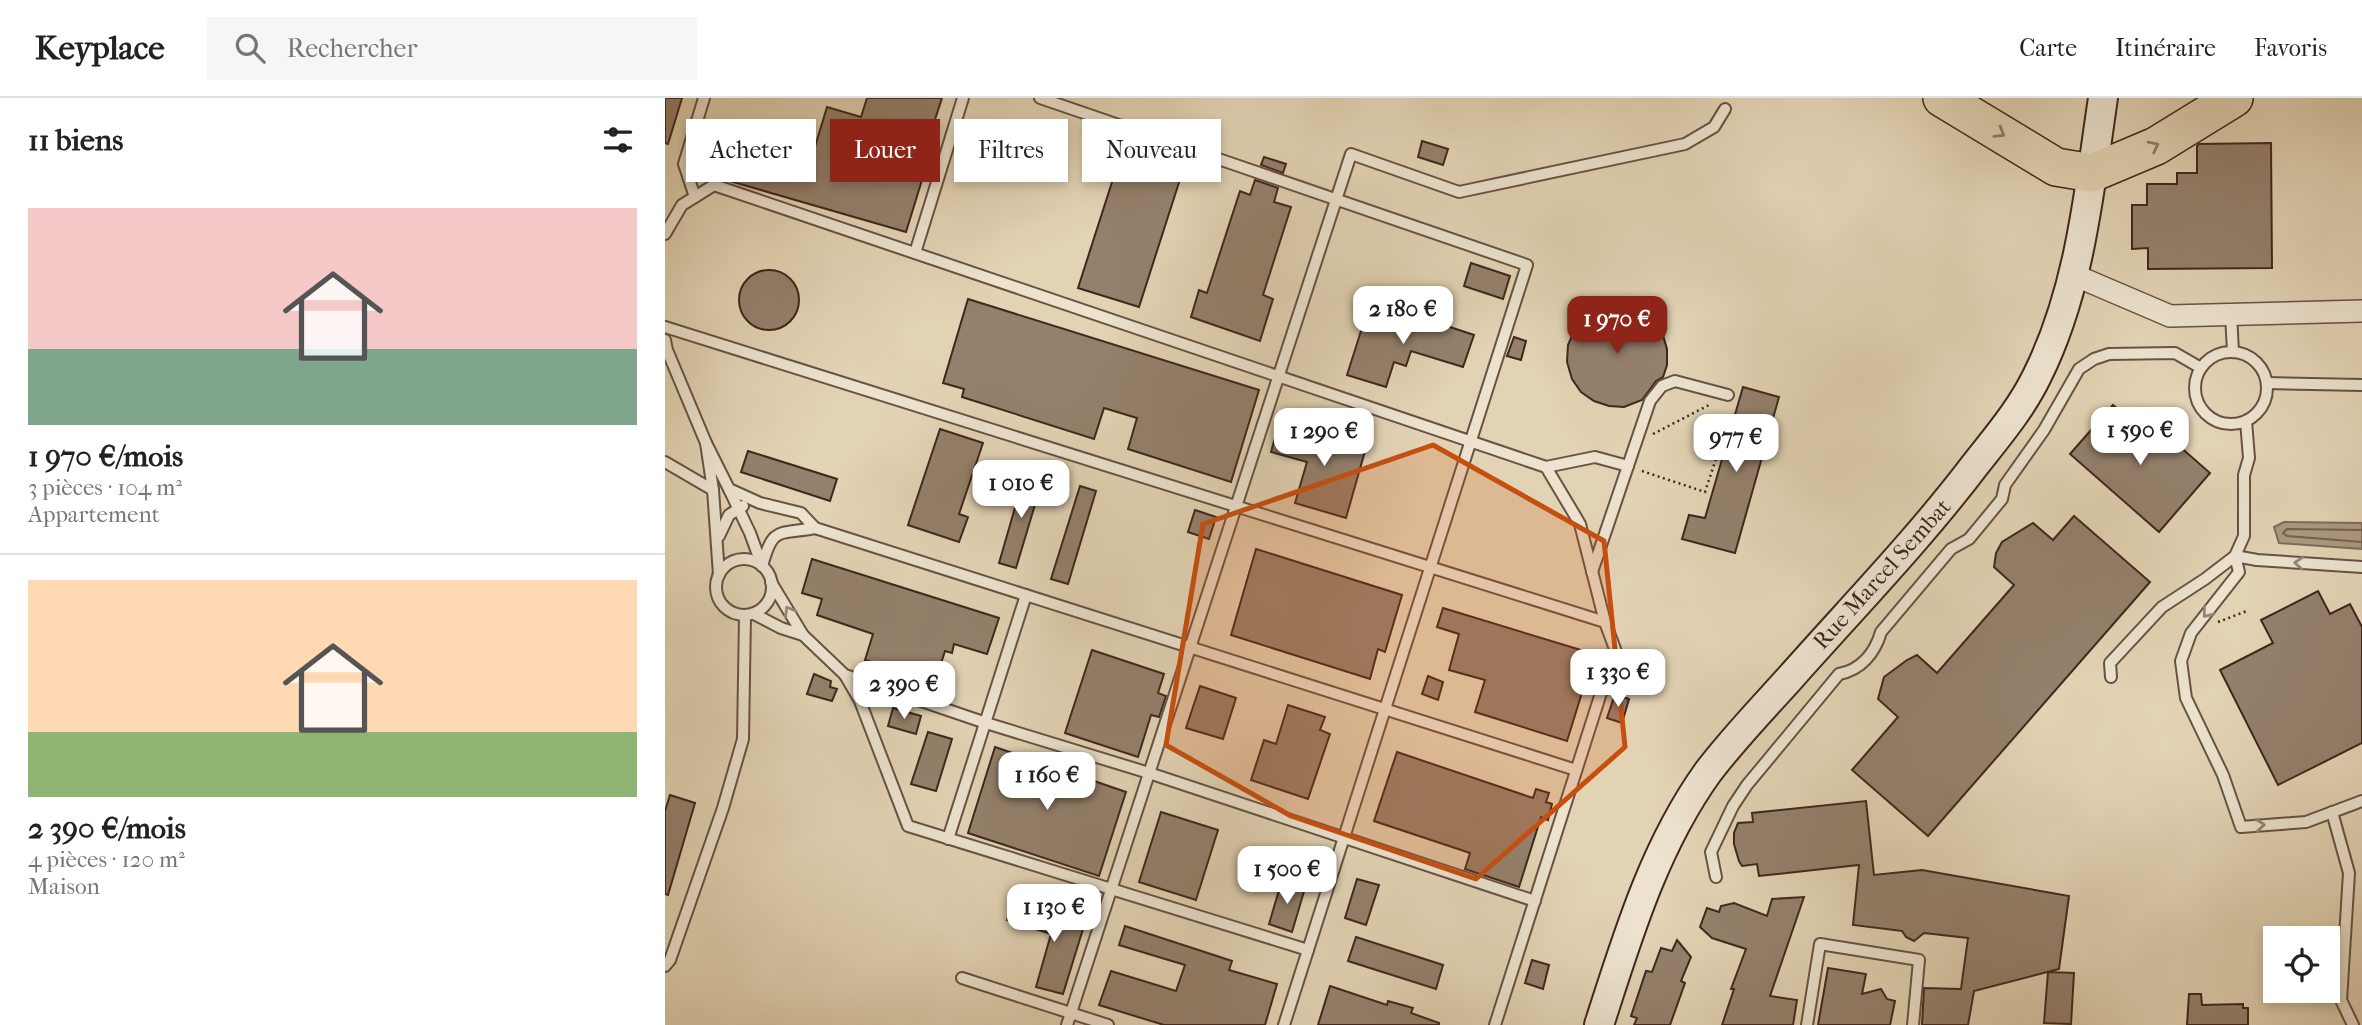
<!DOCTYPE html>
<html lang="fr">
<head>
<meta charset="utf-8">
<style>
  :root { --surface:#fff; --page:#f6f6f6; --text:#222; --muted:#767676; --line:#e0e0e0; --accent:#8f2418 }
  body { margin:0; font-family:"IM FELL French Canon",serif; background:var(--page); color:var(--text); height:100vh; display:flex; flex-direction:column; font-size:26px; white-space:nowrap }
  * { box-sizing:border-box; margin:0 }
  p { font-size:23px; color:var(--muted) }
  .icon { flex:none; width:38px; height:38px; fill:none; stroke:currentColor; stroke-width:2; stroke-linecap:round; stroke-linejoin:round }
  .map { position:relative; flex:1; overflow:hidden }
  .sheet { display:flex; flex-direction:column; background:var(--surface); width:665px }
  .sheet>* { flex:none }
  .banner { position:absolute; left:21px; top:21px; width:665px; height:63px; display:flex; gap:14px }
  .tools { position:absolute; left:1598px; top:828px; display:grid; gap:14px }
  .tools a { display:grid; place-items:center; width:77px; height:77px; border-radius:0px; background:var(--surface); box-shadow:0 4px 10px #0003; font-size:35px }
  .price { position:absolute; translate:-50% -60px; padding:0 16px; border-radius:14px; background:#fff; color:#222; font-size:23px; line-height:46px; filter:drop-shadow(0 2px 4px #0008) }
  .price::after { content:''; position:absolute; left:50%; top:42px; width:21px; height:16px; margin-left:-10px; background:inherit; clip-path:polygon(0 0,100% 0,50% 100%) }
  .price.current { background:var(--accent); color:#fff }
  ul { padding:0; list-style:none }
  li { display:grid; align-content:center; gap:14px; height:371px; padding:0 28px }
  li+li { border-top:2px solid var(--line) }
  li span { display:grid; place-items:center; height:217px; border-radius:0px; color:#555 }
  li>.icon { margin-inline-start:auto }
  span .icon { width:126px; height:126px; fill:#fffc; stroke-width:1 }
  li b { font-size:30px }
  h2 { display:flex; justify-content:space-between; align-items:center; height:84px; padding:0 28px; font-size:30px }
  .chip { padding:0 24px; border-radius:0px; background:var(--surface); box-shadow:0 4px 10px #0003; font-size:24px; line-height:63px }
  .chip.current { background:var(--accent); color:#fff }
  header { display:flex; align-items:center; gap:42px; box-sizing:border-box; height:98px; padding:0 35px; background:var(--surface); border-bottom:2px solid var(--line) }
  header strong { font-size:33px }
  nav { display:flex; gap:38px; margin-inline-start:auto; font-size:24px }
  .search { width:490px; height:63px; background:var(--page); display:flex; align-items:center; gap:18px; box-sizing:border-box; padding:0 24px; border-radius:0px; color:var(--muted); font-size:26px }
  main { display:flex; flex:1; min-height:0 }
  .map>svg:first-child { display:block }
</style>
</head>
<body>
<header>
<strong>Keyplace</strong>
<div class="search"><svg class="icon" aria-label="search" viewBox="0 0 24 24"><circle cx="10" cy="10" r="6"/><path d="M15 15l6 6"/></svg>Rechercher</div>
<nav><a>Carte</a><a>Itinéraire</a><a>Favoris</a></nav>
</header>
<main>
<section class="sheet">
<h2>11 biens<svg class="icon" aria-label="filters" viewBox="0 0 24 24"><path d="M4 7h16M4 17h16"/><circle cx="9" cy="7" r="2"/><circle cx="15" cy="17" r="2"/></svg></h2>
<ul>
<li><span style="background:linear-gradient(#f6c9c9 65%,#7fa58c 0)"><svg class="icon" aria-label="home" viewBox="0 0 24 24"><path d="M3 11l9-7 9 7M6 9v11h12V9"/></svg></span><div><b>1 970 €/mois</b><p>3 pièces · 104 m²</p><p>Appartement</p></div></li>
<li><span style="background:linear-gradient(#ffd9b3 70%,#8fb573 0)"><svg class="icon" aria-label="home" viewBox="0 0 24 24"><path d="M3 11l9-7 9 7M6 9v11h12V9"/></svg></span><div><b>2 390 €/mois</b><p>4 pièces · 120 m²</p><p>Maison</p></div></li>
</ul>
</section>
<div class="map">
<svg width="1697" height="927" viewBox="0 0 1697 927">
  <rect width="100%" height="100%" fill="#e2d3b4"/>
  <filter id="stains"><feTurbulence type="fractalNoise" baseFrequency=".00286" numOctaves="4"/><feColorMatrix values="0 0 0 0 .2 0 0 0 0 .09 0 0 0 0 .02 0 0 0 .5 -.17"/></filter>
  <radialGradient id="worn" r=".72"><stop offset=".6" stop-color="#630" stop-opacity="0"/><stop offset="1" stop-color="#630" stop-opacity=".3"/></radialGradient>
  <polygon fill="#ab9981" stroke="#806b59" stroke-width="2" points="1619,424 1697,425 1697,451 1614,445 1609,429"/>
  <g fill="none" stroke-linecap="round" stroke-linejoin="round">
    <polyline stroke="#756050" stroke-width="2" points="1697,432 1622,431 1618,435 1622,438 1697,444"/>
  </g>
  <g fill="#94806c" stroke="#3f271e" stroke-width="2">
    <polygon points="0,0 17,0 3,46 0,45"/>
    <polygon points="202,0 277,0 264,40 269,43 241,134 44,77 56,36 146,62 162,9 196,19"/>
    <polygon points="491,23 506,29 504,36 496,37 493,41 495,48 499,51 494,64 518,72 474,209 413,190 457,53 479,59 483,45 491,44 494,40 492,33 488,30"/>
    <polygon points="757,43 783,51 778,67 753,59"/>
    <polygon points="1606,45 1607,170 1483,171 1483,150 1467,151 1467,107 1482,107 1482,86 1512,86 1512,75 1532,75 1532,48 1534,46"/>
    <polygon points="599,59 621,66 618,75 596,67"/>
    <polygon points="590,82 613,90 609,104 626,109 598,197 608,201 595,243 526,219 534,192 542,195 575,93 585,97"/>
    <polygon points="806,165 845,178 838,201 799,188"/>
    <circle cx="104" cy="202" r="30"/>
    <polygon points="303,201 594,292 566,384 463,351 472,320 439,310 429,341 297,299 299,291 278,285"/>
    <polygon points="954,208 971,212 986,221 997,234 1002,251 1002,267 998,279 991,283 977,302 959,309 944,308 929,303 916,294 907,281 902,264 903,247 910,231 922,218 937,210"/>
    <polygon points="703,211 774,233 776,226 809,237 798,269 746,253 741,268 729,264 721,289 682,277"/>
    <polygon points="849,239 861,243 856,262 842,258"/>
    <polygon points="1078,289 1114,299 1070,455 1017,441 1024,417 1040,420"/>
    <polygon points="1448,307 1487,341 1496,332 1545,375 1494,434 1405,356"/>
    <polygon points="613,329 648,339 650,331 702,346 681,420 630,405 642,364 606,354"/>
    <polygon points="275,331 318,345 294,416 303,419 294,444 243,427"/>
    <polygon points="83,353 172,381 165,403 76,374"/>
    <polygon points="360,375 378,380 351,470 334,465"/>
    <polygon points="415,388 431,393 403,486 386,481"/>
    <polygon points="530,412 551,419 544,441 523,434"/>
    <polygon points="1409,418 1485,484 1263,738 1187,672 1233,619 1213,601 1219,579 1242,562 1252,557 1272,575 1349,487 1329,469 1331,455 1337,444 1368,425 1388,442"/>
    <polygon points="591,451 737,497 720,554 713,551 705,581 566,537"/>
    <polygon points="147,461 334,520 322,556 289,546 287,555 280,553 270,584 200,562 208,536 152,517 157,501 137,495"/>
    <polygon points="1653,493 1665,516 1685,506 1697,529 1697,645 1613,687 1555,572 1608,545 1596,522"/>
    <polygon points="778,510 929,556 902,643 810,614 820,582 784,572 794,536 772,529"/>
    <polygon points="427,552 499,576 493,595 501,598 494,619 486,617 473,659 400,635"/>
    <polygon points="149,576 166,583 165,589 172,591 167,603 142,596"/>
    <polygon points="763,578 778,584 773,602 757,596"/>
    <polygon points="535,588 571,600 558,641 521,630"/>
    <polygon points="950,596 964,601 957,625 942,620"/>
    <polygon points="623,607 660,619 655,632 665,636 643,701 586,682 599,642 611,646"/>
    <polygon points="228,610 256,618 251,636 223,628"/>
    <polygon points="263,634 287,641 271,693 246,686"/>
    <polygon points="330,649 461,694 434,778 303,735"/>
    <polygon points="732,654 868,700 871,691 884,695 881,704 887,706 883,722 876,719 854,789 800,771 805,755 709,723"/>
    <polygon points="5,697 30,705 3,797 0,796 0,713"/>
    <polygon points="1201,703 1209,777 1257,772 1404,798 1394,871 1309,893 1303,927 1257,927 1259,890 1296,891 1303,840 1259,835 1249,843 1241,839 1237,833 1188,827 1194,767 1094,778 1092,766 1077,768 1074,763 1069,746 1069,735 1073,725 1088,724 1087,715"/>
    <polygon points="496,714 553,732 531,802 474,784"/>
    <polygon points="692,781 714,787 701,827 680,820"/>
    <polygon points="617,782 640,790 627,834 604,826"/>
    <polygon points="1139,799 1105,898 1132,902 1128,927 1057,927 1069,891 1066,891 1081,851 1047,840 1035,829 1042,810 1054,814 1056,808 1069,805 1102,818 1107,801"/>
    <polygon points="346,808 390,820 393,810 422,818 398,896 371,889 386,836 342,822"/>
    <polygon points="460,828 567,863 564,872 612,886 600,927 499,927 434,907 446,873 511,893 520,867 454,847"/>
    <polygon points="691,839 778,867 771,891 683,863"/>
    <polygon points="1012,842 1026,859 1016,883 1020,885 1005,927 969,927 972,920 966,918 981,873 987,874 996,850 1007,853"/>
    <polygon points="867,862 884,867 878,891 860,885"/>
    <polygon points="1163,870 1201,876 1197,896 1216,891 1222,901 1230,903 1225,927 1153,927"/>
    <polygon points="1383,874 1409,875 1406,926 1379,925"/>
    <polygon points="665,888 722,907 723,903 748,910 746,915 774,925 774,927 653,927"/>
    <polygon points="1524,896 1536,896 1537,907 1578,906 1578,910 1583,910 1583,927 1522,927"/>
  </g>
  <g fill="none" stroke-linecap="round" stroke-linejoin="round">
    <defs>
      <g id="lane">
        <polyline points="375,0 486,38"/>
        <polyline points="501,43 862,167 619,927"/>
        <polyline points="30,99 19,66 39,0"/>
        <polyline points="0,136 17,107 49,87 881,369 930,359 963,368"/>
        <polyline points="250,155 298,0"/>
        <polyline points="1566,216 1568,254"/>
        <polyline points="0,229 940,524"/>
        <polyline points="0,242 2,252 41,345"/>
        <circle cx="1566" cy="290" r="36"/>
        <polyline points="1602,285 1697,287"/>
        <polyline points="0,364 48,392"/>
        <polyline points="64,391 85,435 97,468"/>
        <polyline points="150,430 911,672"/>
        <polyline points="54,438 64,417 78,408"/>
        <circle cx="79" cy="489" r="28"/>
        <polyline points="1697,469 1592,462 1570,458 1574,474 1526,535 1516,563 1521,600 1558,677 1576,729 1641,724 1697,703"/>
        <polyline points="927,474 985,303 997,288 1010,283 1063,297"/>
        <path d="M54,477L48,392L41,345L64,391L95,405L136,415L150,430C112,437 108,428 97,468"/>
        <polyline points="89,516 116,530 138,537 106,484"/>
        <polyline points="138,537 180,577 321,625 484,675 870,803"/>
        <polyline points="180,577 195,603 243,728 643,852"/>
        <polyline points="1446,579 1445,565 1497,509 1540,481 1570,458 1579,438 1579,377 1584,360 1581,323"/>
        <polyline points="1667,714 1684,775 1676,902 1688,927"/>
        <polyline points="283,741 361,497"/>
        <path d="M1051,779L1046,754L1068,708L1082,687L1174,576C1196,572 1210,555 1216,534L1286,451L1304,441L1337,401L1340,387L1379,332L1414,271L1429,261L1444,256L1510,255L1536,270"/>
        <polyline points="0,868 5,862 58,710 78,641 80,517"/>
        <polyline points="297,880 443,927"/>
        <polyline points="402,927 686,56 794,94 1020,46 1049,29 1060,11"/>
        <polyline points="830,927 950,551 940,524 915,426 881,369"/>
        <polyline points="1142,927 1155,846 1254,862 1248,927"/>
      </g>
      <polyline id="street" points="1409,177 1505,218 1697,213"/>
      <path id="secondary" d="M934,927C962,840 989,749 1043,674C1068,641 1097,611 1125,580C1187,510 1253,442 1310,367C1332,339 1356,311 1372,278C1415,192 1424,94 1438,0"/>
      <polyline id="highway" points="1277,0 1391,69 1427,75 1491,48 1569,0"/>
    </defs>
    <use href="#lane" stroke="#685244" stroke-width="14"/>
    <use href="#street" stroke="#685244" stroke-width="24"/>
    <use href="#secondary" stroke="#3f271e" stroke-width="32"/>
    <use href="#highway" stroke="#3f271e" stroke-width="40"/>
    <g stroke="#3f271e" stroke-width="2.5" stroke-dasharray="2 3.5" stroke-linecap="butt">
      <polyline points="988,336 1044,307"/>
      <polyline points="977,373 1040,394 1065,318"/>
      <polyline points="1553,524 1582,513"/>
    </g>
    <use href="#lane" stroke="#ece2ce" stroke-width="10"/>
    <use href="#street" stroke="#ece2ce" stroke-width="21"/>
    <use href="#secondary" stroke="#ece2ce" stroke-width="28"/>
    <use href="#highway" stroke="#e2d3b4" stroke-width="37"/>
  </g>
  <defs><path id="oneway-chevron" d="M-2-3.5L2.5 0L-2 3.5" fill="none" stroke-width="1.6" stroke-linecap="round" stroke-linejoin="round" transform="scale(1.75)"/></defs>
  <g stroke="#907d69">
    <use href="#oneway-chevron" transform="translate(1335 35) rotate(31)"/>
    <use href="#oneway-chevron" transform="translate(1489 48) rotate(-27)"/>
  </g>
  <g stroke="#968476">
    <use href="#oneway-chevron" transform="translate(1634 465) rotate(-177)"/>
    <use href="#oneway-chevron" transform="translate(124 513) rotate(-120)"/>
    <use href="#oneway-chevron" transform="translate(1542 515) rotate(129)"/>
    <use href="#oneway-chevron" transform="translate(1595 727) rotate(-5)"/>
  </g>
  <path fill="#c64f10" fill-opacity="0.2" stroke="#c64f10" stroke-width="5" stroke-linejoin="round" d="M768,347L939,443L960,649L811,781L626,718L501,647L538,426Z"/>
  <g text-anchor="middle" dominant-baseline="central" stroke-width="7" stroke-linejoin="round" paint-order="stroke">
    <g font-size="23" fill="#3f271e" stroke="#ece2ce">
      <text transform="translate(1217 476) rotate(-48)">Rue Marcel Sembat</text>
    </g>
  </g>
  <rect width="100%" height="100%" filter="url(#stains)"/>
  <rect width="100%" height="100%" fill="url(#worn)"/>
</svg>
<div class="tools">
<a><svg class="icon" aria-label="locate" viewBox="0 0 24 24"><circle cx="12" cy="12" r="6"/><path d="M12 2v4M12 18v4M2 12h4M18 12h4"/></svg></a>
</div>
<b class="price" style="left:738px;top:248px">2 180 €</b>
<b class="price current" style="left:952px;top:258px">1 970 €</b>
<b class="price" style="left:1475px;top:369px">1 590 €</b>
<b class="price" style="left:659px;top:370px">1 290 €</b>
<b class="price" style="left:1071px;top:376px">977 €</b>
<b class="price" style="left:356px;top:422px">1 010 €</b>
<b class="price" style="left:953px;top:611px">1 330 €</b>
<b class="price" style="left:239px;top:623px">2 390 €</b>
<b class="price" style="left:382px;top:714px">1 160 €</b>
<b class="price" style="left:622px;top:808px">1 500 €</b>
<b class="price" style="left:389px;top:846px">1 130 €</b>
<div class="banner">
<a class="chip">Acheter</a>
<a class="chip current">Louer</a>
<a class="chip">Filtres</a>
<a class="chip">Nouveau</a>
</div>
</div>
</main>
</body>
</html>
